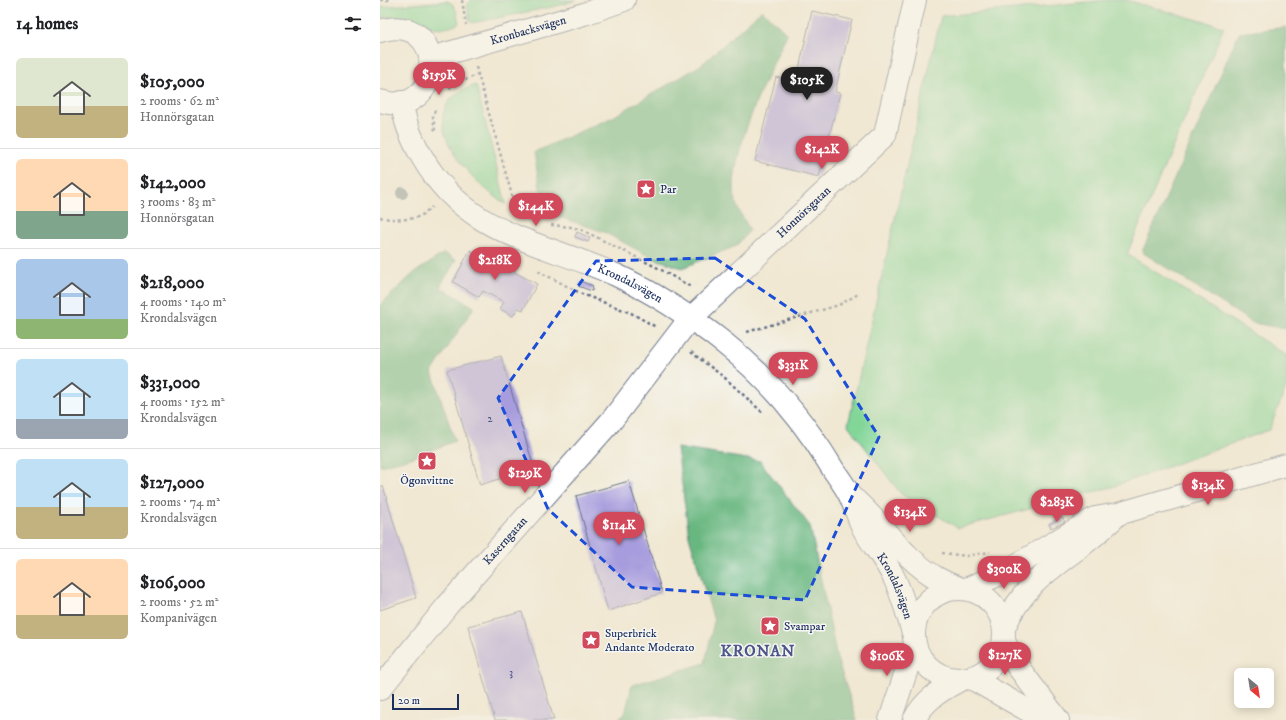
<!DOCTYPE html>
<html lang="en">
<head>
<meta charset="utf-8">
<style>
  :root { --surface:#fff; --page:#f2f2f2; --text:#202124; --muted:#757577; --line:#e0e0e0; --accent:#d1495b }
  body { margin:0; font-family:"IM FELL DW Pica",serif; background:var(--page); color:var(--text); height:100vh; display:flex; flex-direction:column; font-size:15px; white-space:nowrap }
  * { box-sizing:border-box; margin:0 }
  p { font-size:13px; color:var(--muted) }
  .icon { flex:none; width:22px; height:22px; fill:none; stroke:currentColor; stroke-width:2; stroke-linecap:round; stroke-linejoin:round }
  .map { position:relative; flex:1; overflow:hidden }
  .side { display:flex; flex-direction:column; background:var(--surface); width:380px }
  .side>* { flex:none }
  .needle { width:26px; rotate:150deg }
  .tools { position:absolute; left:854px; top:668px; display:grid; gap:8px }
  .tools a { display:grid; place-items:center; width:40px; height:40px; border-radius:6px; background:var(--surface); box-shadow:0 2px 10px #0003; font-size:20px }
  .scale { position:absolute; left:12px; bottom:10px; width:67px; box-sizing:border-box; padding-left:4px; border:2px solid #1b2f5e; border-top:0; font-size:11px; line-height:14px; white-space:nowrap; color:#1b2f5e; -webkit-text-stroke:3px #f6f6f2; paint-order:stroke }
  .price { position:absolute; translate:-50% -34px; padding:0 9px; border-radius:14px; background:var(--accent); color:#fff; font-size:13px; line-height:26px; filter:drop-shadow(0 1px 2px #0008) }
  .price::after { content:''; position:absolute; left:50%; top:24px; width:12px; height:9px; margin-left:-6px; background:inherit; clip-path:polygon(0 0,100% 0,50% 100%) }
  .price.selected { background:#222; color:#fff }
  ul { padding:0; list-style:none }
  li { display:flex; align-items:center; gap:12px; height:100px; padding:0 16px }
  li+li { border-top:1px solid var(--line) }
  li span { display:grid; place-items:center; flex:none; width:112px; height:80px; border-radius:6px; color:#555 }
  li>.icon { margin-inline-start:auto }
  span .icon { width:48px; height:48px; fill:#fffc; stroke-width:1 }
  li b { font-size:17px }
  h2 { display:flex; justify-content:space-between; align-items:center; height:48px; padding:0 16px; font-size:17px }
  main { display:flex; flex:1; min-height:0 }
  .map>svg:first-child { display:block }
</style>
</head>
<body>
<main>
<section class="side">
<h2>14 homes<svg class="icon" aria-label="filters" viewBox="0 0 24 24"><path d="M4 7h16M4 17h16"/><circle cx="9" cy="7" r="2"/><circle cx="15" cy="17" r="2"/></svg></h2>
<ul>
<li><span style="background:linear-gradient(#dfe7d0 60%,#c2b280 0)"><svg class="icon" aria-label="home" viewBox="0 0 24 24"><path d="M3 11l9-7 9 7M6 9v11h12V9"/></svg></span><div><b>$105,000</b><p>2 rooms · 62 m²</p><p>Honnörsgatan</p></div></li>
<li><span style="background:linear-gradient(#ffd9b3 65%,#7fa58c 0)"><svg class="icon" aria-label="home" viewBox="0 0 24 24"><path d="M3 11l9-7 9 7M6 9v11h12V9"/></svg></span><div><b>$142,000</b><p>3 rooms · 83 m²</p><p>Honnörsgatan</p></div></li>
<li><span style="background:linear-gradient(#a9c7e8 75%,#8fb573 0)"><svg class="icon" aria-label="home" viewBox="0 0 24 24"><path d="M3 11l9-7 9 7M6 9v11h12V9"/></svg></span><div><b>$218,000</b><p>4 rooms · 140 m²</p><p>Krondalsvägen</p></div></li>
<li><span style="background:linear-gradient(#bfe0f5 75%,#9aa5b1 0)"><svg class="icon" aria-label="home" viewBox="0 0 24 24"><path d="M3 11l9-7 9 7M6 9v11h12V9"/></svg></span><div><b>$331,000</b><p>4 rooms · 152 m²</p><p>Krondalsvägen</p></div></li>
<li><span style="background:linear-gradient(#bfe0f5 60%,#c2b280 0)"><svg class="icon" aria-label="home" viewBox="0 0 24 24"><path d="M3 11l9-7 9 7M6 9v11h12V9"/></svg></span><div><b>$127,000</b><p>2 rooms · 74 m²</p><p>Krondalsvägen</p></div></li>
<li><span style="background:linear-gradient(#ffd9b3 70%,#c2b280 0)"><svg class="icon" aria-label="home" viewBox="0 0 24 24"><path d="M3 11l9-7 9 7M6 9v11h12V9"/></svg></span><div><b>$106,000</b><p>2 rooms · 52 m²</p><p>Kompanivägen</p></div></li>
</ul>
</section>
<div class="map">
<svg width="906" height="720" viewBox="0 0 906 720">
  <rect width="100%" height="100%" fill="#f6f6f2"/>
  <filter id="ink" filterUnits="userSpaceOnUse"><feTurbulence type="fractalNoise" baseFrequency=".025" numOctaves="2"/><feDisplacementMap in="SourceGraphic" scale="8" xChannelSelector="R" yChannelSelector="G"/><feConvolveMatrix kernelMatrix="1 2 1 2 8 2 1 2 1" color-interpolation-filters="sRGB"/></filter>
  <filter id="wash" filterUnits="userSpaceOnUse"><feTurbulence type="fractalNoise" baseFrequency=".012" numOctaves="4" result="noise"/><feDisplacementMap in="SourceGraphic" scale="16" xChannelSelector="R" yChannelSelector="G"/><feGaussianBlur stdDeviation="0.9" result="paint"/><feColorMatrix in="noise" values="0 0 0 0 0 0 0 0 0 0 0 0 0 0 0 0 0 1.4 0 .05"/><feComposite in="paint" operator="in"/></filter>
  <g filter="url(#wash)">
    <rect width="100%" height="100%" fill="#f0e8d2"/>
    <g fill="#82d698" stroke="#4e827b">
      <polygon points="91,0 196,0 177,6 92,23 90,21 87,5"/>
      <polygon points="728,0 746,0 844,27 747,254 906,355 906,388 889,430 732,487 578,528 521,494 468,425 561,16"/>
      <path d="M67,1C77,4 77,14 79,23C62,34 45,24 28,19C19,16 9,17 0,18V7Z"/>
      <path d="M96,85L126,204C99,188 40,131 72,98C78,91 88,88 96,85Z"/>
    </g>
    <g fill="#69b780" stroke="#42736f">
      <path d="M382,10L407,34C388,75 347,156 355,200C357,209 365,221 370,230L356,246L302,268L272,258L224,232L173,215L160,189L154,152L233,117L321,65Z"/>
      <polygon points="906,27 906,329 873,323 762,252 859,33"/>
      <polygon points="64,253 76,260 60,287 94,307 52,372 75,441 31,458 0,466 0,305 34,273"/>
      <polygon points="297,448 380,461 430,526 457,658 477,720 237,720 245,714 252,685 325,663 334,621 309,536"/>
    </g>
    <g id="blocks">
      <g fill="#a79cdd">
        <polygon points="432,11 472,20 455,92 460,93 439,177 375,161 396,77 416,82"/>
        <polygon points="197,232 210,238 208,242 195,237"/>
        <polygon points="90,250 107,259 111,252 137,266 134,272 157,284 143,310 138,308 133,316 120,309 124,302 103,291 99,297 73,282"/>
        <polygon points="200,281 213,286 212,291 198,286"/>
        <polygon points="121,356 154,468 100,485 67,370"/>
        <polygon points="249,481 282,593 228,611 196,496"/>
        <polygon points="3,486 36,598 0,610 0,487"/>
        <polygon points="682,517 685,522 671,528 669,524"/>
        <polygon points="142,612 174,720 115,720 88,626"/>
      </g>
    </g>
  </g>
  <g filter="url(#ink)">
    <use href="#blocks" fill-opacity="0" stroke="#667087" stroke-width="1"/>
    <g fill="none" stroke-linecap="round" stroke-linejoin="round">
      <defs>
        <g id="minor">
          <path d="M0,31C69,10 66,121 0,101"/>
          <path id="s1" d="M51,58L204,14L244,0"/>
          <path id="s2" d="M22,102C24,122 32,140 42,157C87,236 161,241 236,275C275,293 311,317 344,343C387,377 423,420 451,466C457,476 465,485 470,496C475,506 478,518 483,528C492,545 506,560 514,578C523,596 528,617 534,636"/>
          <path d="M475,500C502,524 525,560 557,578C564,582 572,585 579,588"/>
          <circle cx="579" cy="634" r="45"/>
          <polyline points="586,589 625,572 715,518 738,514 906,465"/>
          <path d="M624,628C648,572 693,559 733,519"/>
          <polyline points="624,641 635,663 678,720"/>
          <polyline points="591,678 649,711 674,720"/>
          <path id="s3" d="M0,689L67,606L232,420L308,321L505,135L535,0"/>
          <polyline points="510,720 535,645"/>
          <path d="M534,720C545,699 561,690 582,679"/>
        </g>
      </defs>
      <use href="#minor" stroke="#667087" stroke-width="24"/>
      <g stroke="#667087" stroke-width="2.5" stroke-dasharray="3 3" stroke-linecap="butt">
        <polyline points="0,0 9,0"/>
        <polyline points="82,0 86,25"/>
        <polyline points="96,67 133,199 142,214"/>
        <polyline points="69,88 98,74"/>
        <polyline points="55,110 53,116 55,131"/>
        <path d="M0,217C10,220 32,221 42,215C45,213 49,209 52,207"/>
        <polyline points="171,225 191,227 202,230 278,268 311,287"/>
        <polyline points="158,271 202,294 251,313 276,327"/>
        <polyline points="367,332 459,305 480,293"/>
        <polyline points="311,352 345,378 382,412"/>
        <polyline points="562,553 586,556 610,552"/>
      </g>
      <use href="#minor" stroke="#fff" stroke-width="22"/>
    </g>
    <circle fill="#89999a" cx="22" cy="193" r="6"/>
  </g>
  <path d="M0 0H906V720H0ZM335,258L425,319L499,437L425,600L252,587L168,509L118,398L216,261Z" fill="#f0e8d2" fill-opacity=".55" fill-rule="evenodd"/>
  <path fill="none" stroke="#1d4ed8" stroke-width="3" stroke-dasharray="8 5" stroke-linejoin="round" d="M335,258L425,319L499,437L425,600L252,587L168,509L118,398L216,261Z"/>
  <defs>
    <symbol id="sight-square" viewBox="-11 -11 22 22"><rect x="-9" y="-9" width="18" height="18" rx="4" fill="#d1495b" stroke="#f6f6f2"/><path d="M0-6L1.8-2.2L6-1.7L2.9 1.2L3.7 5.4L0 3.3L-3.7 5.4L-2.9 1.2L-6-1.7L-1.8-2.2Z" fill="#fff"/></symbol>
  </defs>
  <g fill-rule="evenodd">
    <use href="#sight-square" x="255" y="178" width="22" height="22"/>
    <use href="#sight-square" x="36" y="450" width="22" height="22"/>
    <use href="#sight-square" x="379" y="615" width="22" height="22"/>
    <use href="#sight-square" x="200" y="629" width="22" height="22"/>
  </g>
  <g text-anchor="middle" dominant-baseline="central" stroke-width="3" stroke-linejoin="round" paint-order="stroke">
    <g font-size="10" fill="#3e4a7e">
      <text x="110" y="419">2</text>
      <text x="131" y="673">3</text>
    </g>
    <g font-size="12" fill="#1b2f5e" stroke="#f6f6f2">
      <text stroke="none"><textPath href="#s1" startOffset="101">Kronbacksvägen</textPath></text>
      <text stroke="none"><textPath href="#s3" startOffset="639">Honnörsgatan</textPath></text>
      <text stroke="none"><textPath href="#s2" startOffset="308">Krondalsvägen</textPath></text>
      <text stroke="none"><textPath href="#s3" startOffset="194">Kaserngatan</textPath></text>
      <text stroke="none"><textPath href="#s2" startOffset="720">Krondalsvägen</textPath></text>
    </g>
    <g font-size="12" fill="#1b2f5e" stroke="#f6f6f2" text-anchor="start">
      <text x="280" y="189">Par</text>
      <text x="47" y="480" text-anchor="middle">Ögonvittne</text>
      <text x="404" y="626">Svampar</text>
      <text x="225" y="633">Superbrick<tspan x="225" dy="14">Andante Moderato</tspan></text>
    </g>
    <g font-size="16" font-weight="bold" letter-spacing="1" fill="#4c558a" stroke="#f6f6f2">
      <text x="378" y="651">KRONAN</text>
    </g>
  </g>
</svg>
<div class="tools">
<a><svg class="needle" viewBox="-14 -14 28 28"><path d="M0-13l5 13h-10z" fill="#e53935"/><path d="M0 13l5-13h-10z" fill="#757577"/></svg></a>
</div>
<div class="scale">20 m</div>
<b class="price" style="left:59px;top:96px">$159K</b>
<b class="price selected" style="left:427px;top:101px">$105K</b>
<b class="price" style="left:442px;top:170px">$142K</b>
<b class="price" style="left:156px;top:227px">$144K</b>
<b class="price" style="left:115px;top:281px">$218K</b>
<b class="price" style="left:413px;top:386px">$331K</b>
<b class="price" style="left:145px;top:494px">$129K</b>
<b class="price" style="left:828px;top:506px">$134K</b>
<b class="price" style="left:677px;top:523px">$283K</b>
<b class="price" style="left:530px;top:533px">$134K</b>
<b class="price" style="left:239px;top:546px">$114K</b>
<b class="price" style="left:624px;top:590px">$300K</b>
<b class="price" style="left:625px;top:676px">$127K</b>
<b class="price" style="left:507px;top:677px">$106K</b>
</div>
</main>
</body>
</html>
